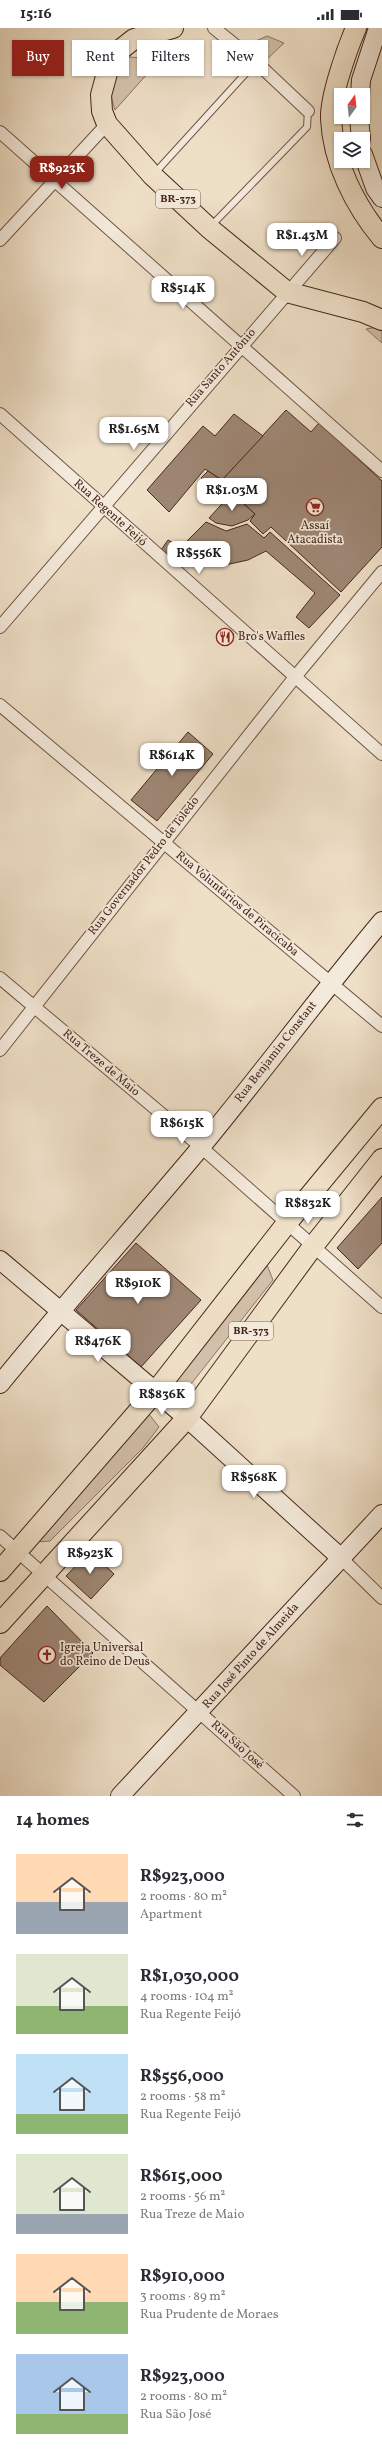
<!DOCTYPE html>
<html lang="en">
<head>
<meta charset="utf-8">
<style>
  :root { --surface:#fff; --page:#f7f7f7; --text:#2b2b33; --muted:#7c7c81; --accent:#8f2418 }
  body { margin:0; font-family:Vollkorn,serif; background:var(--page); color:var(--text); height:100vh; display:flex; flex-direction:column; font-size:15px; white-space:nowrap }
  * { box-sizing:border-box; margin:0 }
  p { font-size:13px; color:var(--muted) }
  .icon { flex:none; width:22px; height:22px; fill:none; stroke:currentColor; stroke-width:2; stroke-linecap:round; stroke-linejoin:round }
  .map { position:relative; height:1768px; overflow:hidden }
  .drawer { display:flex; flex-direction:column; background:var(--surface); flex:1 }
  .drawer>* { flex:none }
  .guide { position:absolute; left:12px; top:12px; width:358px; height:36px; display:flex; gap:8px }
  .needle { width:26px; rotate:15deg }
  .tools { position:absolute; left:334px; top:60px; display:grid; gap:8px }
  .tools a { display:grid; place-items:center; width:36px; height:36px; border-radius:0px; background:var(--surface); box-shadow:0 1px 3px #0004; font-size:20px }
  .price { position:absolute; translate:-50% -34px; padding:0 9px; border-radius:8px; background:#fff; color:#222; font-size:13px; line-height:26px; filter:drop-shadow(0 1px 2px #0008) }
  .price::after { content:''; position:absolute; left:50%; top:24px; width:12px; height:9px; margin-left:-6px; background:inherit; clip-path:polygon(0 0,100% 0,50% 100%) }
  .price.current { background:var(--accent); color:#fff }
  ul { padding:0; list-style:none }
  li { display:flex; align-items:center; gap:12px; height:100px; padding:0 16px }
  li span { display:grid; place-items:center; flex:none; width:112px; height:80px; border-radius:0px; color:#555 }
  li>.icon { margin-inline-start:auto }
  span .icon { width:48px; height:48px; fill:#fffc; stroke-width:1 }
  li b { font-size:17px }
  h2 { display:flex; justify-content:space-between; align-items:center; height:48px; padding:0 16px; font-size:17px }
  .tag { padding:0 14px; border-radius:0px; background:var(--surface); box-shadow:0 1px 3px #0004; font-size:14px; line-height:36px }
  .tag.current { background:var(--accent); color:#fff }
  .status { display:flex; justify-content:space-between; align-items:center; height:28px; padding:0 20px; background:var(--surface); direction:ltr }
  .status svg { height:11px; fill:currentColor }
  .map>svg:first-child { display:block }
</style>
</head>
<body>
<div class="status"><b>15:16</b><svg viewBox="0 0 49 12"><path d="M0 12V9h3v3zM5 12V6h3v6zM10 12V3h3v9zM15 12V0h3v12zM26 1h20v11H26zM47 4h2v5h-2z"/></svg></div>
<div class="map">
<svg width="382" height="1768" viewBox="0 0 382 1768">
  <rect width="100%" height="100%" fill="#eedfc7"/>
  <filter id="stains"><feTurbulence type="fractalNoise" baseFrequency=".005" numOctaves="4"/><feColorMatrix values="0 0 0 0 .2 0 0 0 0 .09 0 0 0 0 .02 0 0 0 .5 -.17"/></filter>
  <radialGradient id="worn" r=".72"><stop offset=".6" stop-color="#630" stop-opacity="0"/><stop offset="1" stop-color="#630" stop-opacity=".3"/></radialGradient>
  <g fill="#d2c0aa" stroke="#8c7463">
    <polygon points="267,8 284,15 266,32 249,16"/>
    <path d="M128,29L145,30L157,35L115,82C106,55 110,50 128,29Z"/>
    <polygon points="378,299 382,301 382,315 366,301"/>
    <polygon points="267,1237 273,1252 180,1370 170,1357"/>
    <polygon points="148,1385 159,1399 143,1420 50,1513 37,1514"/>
  </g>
  <g fill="#9e8775" stroke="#47271c">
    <polygon points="286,382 311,404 319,395 382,453 382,519 341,564 271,499 263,506 250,493 255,486 232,465 227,472 201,450 208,443 222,452"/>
    <polygon points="234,386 263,408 222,452 205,441 169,484 147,462 203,398 215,408"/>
    <polygon points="232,465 255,486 248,492 232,498 216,495 209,490"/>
    <polygon points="206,494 226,503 247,496 264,510 270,504 340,567 309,600 296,589 315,565 266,523 248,532 225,537 214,533 203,535 189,529 181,539 161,522 168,512 181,519"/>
    <polygon points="188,704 213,726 157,793 131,772"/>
    <polygon points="382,1169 382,1215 358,1241 337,1220"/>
    <polygon points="136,1215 201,1272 141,1339 76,1282"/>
    <polygon points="90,1523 114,1546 91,1571 66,1548"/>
    <polygon points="47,1578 93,1625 44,1674 0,1637 0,1630"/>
  </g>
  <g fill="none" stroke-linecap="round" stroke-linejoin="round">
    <defs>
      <g id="lane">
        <polyline points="154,146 256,34"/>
        <polyline points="210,199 307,99 308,83"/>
      </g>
      <g id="street">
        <polyline points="214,0 256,34 308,83"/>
        <polyline points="0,104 382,443"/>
        <polyline points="0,212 107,96"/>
        <polyline points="0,386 382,726"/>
        <polyline points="0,599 335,210"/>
        <polyline points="0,677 382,998"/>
        <polyline points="0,950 201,1119 382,1279"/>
        <polyline points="0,1022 295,649 382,544"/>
        <polyline points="0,1508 294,1768"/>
        <polyline points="341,1530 382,1570"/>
      </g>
      <g id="secondary">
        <polyline points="360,67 361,52 378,0"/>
        <polyline points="359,89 361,111"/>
        <polyline points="363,126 375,160 382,170"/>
        <polyline points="0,1232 187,1390 341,1530"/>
        <path d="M0,1356C65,1276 134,1199 201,1119C262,1045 320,967 382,893"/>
        <polyline points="120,1768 382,1486"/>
      </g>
      <g id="primary">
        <polyline points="173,0 134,11 120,22 110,34 101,67 102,83 107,96 153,148 209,200 287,264 363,284 382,292"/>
        <path d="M356,0C347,21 330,69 331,91C333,134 355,178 382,210"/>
        <polyline points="0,1543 156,1363 287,1195 382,1080"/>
        <polyline points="0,1595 187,1390 314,1217 382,1131"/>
      </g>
    </defs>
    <use href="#lane" stroke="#715547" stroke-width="8"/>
    <use href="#street" stroke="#715547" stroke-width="14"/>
    <use href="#secondary" stroke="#47271c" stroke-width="20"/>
    <use href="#primary" stroke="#47271c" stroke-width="22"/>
    <use href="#lane" stroke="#f4eadb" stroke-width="6"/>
    <use href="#street" stroke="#f4eadb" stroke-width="12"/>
    <use href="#secondary" stroke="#f4eadb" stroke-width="18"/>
    <use href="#primary" stroke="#eedfc7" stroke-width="20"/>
  </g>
  <defs>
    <symbol id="supermarket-ring" viewBox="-11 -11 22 22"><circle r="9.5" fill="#f4eadb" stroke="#8f2418" stroke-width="1.5"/><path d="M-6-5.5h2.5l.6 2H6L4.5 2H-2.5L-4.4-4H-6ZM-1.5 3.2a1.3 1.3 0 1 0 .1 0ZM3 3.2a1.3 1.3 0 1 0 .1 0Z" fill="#8f2418"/></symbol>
    <symbol id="restaurant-ring" viewBox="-11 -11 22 22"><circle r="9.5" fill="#f4eadb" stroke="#8f2418" stroke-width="1.5"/><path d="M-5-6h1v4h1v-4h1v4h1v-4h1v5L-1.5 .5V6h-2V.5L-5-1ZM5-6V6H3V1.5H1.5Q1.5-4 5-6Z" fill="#8f2418"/></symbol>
    <symbol id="church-ring" viewBox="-11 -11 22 22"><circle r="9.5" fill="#f4eadb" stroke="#8f2418" stroke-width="1.5"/><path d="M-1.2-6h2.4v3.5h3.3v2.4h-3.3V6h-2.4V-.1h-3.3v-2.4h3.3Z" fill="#8f2418"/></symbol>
  </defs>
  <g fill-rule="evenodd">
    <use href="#supermarket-ring" x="305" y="469" width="20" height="20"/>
    <use href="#restaurant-ring" x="215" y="599" width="20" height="20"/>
    <use href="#church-ring" x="37" y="1617" width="20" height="20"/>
  </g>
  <g text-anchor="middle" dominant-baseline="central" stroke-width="3.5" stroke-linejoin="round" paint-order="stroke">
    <g fill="#f4eadb" stroke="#7b6255" stroke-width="1">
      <rect x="156" y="162" width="44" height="18" rx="3"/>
      <rect x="229" y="1294" width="44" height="18" rx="3"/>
    </g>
    <g font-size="11" font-weight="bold" fill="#47271c">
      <text x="178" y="171">BR-373</text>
      <text x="251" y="1303">BR-373</text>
    </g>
    <g font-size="12" fill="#47271c" stroke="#f4eadb">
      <text transform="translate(221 340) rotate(-49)">Rua Santo Antônio</text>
      <text transform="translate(110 485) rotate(42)">Rua Regente Feijó</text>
      <text transform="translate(144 838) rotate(-52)">Rua Governador Pedro de Toledo</text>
      <text transform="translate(237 876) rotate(40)">Rua Voluntários de Piracicaba</text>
      <text transform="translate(276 1024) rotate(-52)">Rua Benjamin Constant</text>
      <text transform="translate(101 1035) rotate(40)">Rua Treze de Maio</text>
      <text transform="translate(251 1628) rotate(-48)">Rua José Pinto de Almeida</text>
      <text transform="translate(237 1717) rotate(42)">Rua São José</text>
    </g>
    <g font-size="12" fill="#47271c" stroke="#f4eadb" text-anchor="start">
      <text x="315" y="498" text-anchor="middle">Assaí<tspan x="315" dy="14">Atacadista</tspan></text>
      <text x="238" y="609">Bro's Waffles</text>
      <text x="60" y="1620">Igreja Universal<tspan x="60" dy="14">do Reino de Deus</tspan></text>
    </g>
  </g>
  <rect width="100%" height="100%" filter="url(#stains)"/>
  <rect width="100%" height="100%" fill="url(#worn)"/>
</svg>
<div class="tools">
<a><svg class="needle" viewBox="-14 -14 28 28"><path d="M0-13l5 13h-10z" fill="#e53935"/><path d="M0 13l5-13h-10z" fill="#7c7c81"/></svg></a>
<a><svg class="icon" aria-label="layers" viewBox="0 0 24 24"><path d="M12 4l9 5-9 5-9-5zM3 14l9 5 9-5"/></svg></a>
</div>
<b class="price current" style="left:62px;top:162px">R$923K</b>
<b class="price" style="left:302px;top:229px">R$1.43M</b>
<b class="price" style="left:183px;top:282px">R$514K</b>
<b class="price" style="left:134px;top:423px">R$1.65M</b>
<b class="price" style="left:232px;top:484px">R$1.03M</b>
<b class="price" style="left:199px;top:547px">R$556K</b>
<b class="price" style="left:172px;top:749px">R$614K</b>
<b class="price" style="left:182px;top:1117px">R$615K</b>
<b class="price" style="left:308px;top:1197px">R$832K</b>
<b class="price" style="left:138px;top:1277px">R$910K</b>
<b class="price" style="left:98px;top:1335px">R$476K</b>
<b class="price" style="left:162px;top:1388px">R$836K</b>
<b class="price" style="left:254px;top:1471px">R$568K</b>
<b class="price" style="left:90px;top:1547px">R$923K</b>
<div class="guide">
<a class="tag current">Buy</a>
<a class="tag">Rent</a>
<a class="tag">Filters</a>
<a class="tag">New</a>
</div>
</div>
<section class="drawer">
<h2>14 homes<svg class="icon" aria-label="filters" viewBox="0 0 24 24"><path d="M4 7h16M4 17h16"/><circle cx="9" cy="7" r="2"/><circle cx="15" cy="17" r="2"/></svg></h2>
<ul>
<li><span style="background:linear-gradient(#ffd9b3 60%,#9aa5b1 0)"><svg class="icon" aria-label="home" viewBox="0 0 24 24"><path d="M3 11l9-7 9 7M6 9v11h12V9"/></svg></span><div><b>R$923,000</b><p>2 rooms · 80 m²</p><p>Apartment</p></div></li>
<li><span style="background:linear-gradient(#dfe7d0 65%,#8fb573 0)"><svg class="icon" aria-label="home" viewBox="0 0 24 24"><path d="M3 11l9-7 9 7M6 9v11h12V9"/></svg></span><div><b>R$1,030,000</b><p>4 rooms · 104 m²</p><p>Rua Regente Feijó</p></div></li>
<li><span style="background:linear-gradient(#bfe0f5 75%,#8fb573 0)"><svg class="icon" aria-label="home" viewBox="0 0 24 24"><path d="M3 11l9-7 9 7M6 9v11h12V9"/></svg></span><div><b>R$556,000</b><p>2 rooms · 58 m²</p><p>Rua Regente Feijó</p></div></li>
<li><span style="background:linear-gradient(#dfe7d0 75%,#9aa5b1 0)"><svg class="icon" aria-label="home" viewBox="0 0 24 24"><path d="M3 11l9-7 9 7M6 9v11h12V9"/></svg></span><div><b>R$615,000</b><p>2 rooms · 56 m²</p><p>Rua Treze de Maio</p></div></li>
<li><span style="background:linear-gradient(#ffd9b3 60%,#8fb573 0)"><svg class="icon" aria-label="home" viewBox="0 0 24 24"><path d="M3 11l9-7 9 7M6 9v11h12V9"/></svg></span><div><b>R$910,000</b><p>3 rooms · 89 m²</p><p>Rua Prudente de Moraes</p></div></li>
<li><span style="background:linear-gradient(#a9c7e8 75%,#8fb573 0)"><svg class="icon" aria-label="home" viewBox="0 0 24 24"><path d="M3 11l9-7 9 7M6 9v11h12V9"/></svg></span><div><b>R$923,000</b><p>2 rooms · 80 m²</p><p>Rua São José</p></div></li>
</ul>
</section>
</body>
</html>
